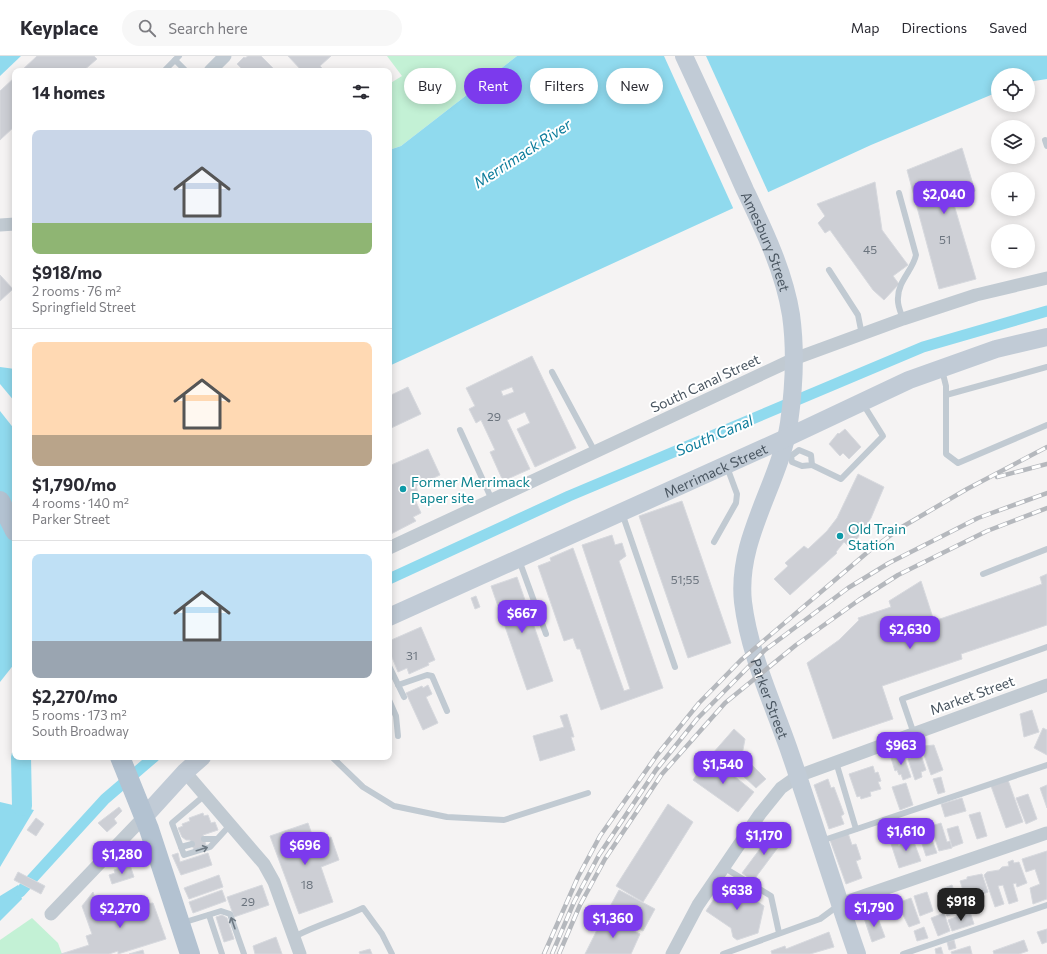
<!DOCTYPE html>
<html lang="en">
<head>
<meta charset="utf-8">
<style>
  :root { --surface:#fff; --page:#f7f7f7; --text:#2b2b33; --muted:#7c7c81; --line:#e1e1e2; --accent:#7c3aed }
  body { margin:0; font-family:Commissioner,sans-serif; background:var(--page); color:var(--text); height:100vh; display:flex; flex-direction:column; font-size:15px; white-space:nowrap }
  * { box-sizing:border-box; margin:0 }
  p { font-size:13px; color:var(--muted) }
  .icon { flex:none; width:22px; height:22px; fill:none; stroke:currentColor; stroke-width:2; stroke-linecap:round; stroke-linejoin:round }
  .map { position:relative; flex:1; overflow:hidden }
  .side { position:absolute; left:12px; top:12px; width:380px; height:692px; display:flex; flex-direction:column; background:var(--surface); border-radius:8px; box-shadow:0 2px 10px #0003 }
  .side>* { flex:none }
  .banner { position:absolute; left:404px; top:12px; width:380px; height:36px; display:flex; gap:8px }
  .fabs { position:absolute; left:991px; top:12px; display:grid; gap:8px }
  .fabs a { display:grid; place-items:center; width:44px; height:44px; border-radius:50%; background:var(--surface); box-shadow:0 2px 10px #0003; font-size:20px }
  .price { position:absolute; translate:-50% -34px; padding:0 9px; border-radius:8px; background:var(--accent); color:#fff; font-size:13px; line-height:26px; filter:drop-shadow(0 1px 2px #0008) }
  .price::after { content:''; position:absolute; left:50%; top:24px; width:12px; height:9px; margin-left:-6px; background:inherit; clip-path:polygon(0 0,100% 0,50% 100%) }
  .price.current { background:#222; color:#fff }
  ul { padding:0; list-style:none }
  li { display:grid; align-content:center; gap:8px; height:212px; padding:0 20px }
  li+li { border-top:1px solid var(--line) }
  li span { display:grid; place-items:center; height:124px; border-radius:8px; color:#555 }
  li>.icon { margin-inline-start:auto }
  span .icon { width:72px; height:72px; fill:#fffc; stroke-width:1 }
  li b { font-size:17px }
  h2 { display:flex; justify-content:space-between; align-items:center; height:48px; padding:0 20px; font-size:17px }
  .tag { padding:0 14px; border-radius:18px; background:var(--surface); box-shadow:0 2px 10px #0003; font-size:14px; line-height:36px }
  .tag.current { background:var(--accent); color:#fff }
  header { display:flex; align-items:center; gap:24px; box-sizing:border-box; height:56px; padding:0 20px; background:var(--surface); border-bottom:1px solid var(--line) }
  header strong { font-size:19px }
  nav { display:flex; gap:22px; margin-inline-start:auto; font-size:14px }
  .search { width:280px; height:36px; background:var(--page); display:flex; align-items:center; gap:10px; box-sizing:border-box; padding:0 14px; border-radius:22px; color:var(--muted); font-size:15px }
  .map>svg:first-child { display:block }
</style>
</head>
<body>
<header>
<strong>Keyplace</strong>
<div class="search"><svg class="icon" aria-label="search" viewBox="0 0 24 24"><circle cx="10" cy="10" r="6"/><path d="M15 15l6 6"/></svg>Search here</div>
<nav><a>Map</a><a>Directions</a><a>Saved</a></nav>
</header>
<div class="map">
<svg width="1047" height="898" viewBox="0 0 1047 898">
  <rect width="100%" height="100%" fill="#f5f3f3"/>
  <g fill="#c3f1d5">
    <polygon points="387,0 517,0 401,90 389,94 389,28 402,20"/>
    <polygon points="32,862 58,887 62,898 0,898 0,884"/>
  </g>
  <g fill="#90daee">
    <polygon points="0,0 21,0 0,20"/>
    <polygon points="517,0 1047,0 1047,23 1028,26 1028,19 998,19 998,36 871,89 389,310 389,94 401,90"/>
    <polygon points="0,311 15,313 15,607 0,626"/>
    <polygon points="0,746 34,754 0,811"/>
    <polygon points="18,829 22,843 0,865 0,840"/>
  </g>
  <g fill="#f5f3f3">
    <polygon points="664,0 706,0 769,138 734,154"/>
    <polygon points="0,328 15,346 15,374 0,355"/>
  </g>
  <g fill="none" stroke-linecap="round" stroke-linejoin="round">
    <g stroke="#90daee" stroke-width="11">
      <polyline points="389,523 569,440 923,291 1047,255"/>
      <polyline points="20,836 105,743 154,701"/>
    </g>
    <polyline stroke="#90daee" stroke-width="20" points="21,701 22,750"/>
  </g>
  <g fill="#cdcfd5" stroke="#d7d9de" fill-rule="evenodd">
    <polygon points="37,0 94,0 97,3 83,15 21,15"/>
    <polygon points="248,0 261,0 276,15 244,15 237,8 244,1 245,2"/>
    <polygon points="288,0 331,0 320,10 325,15 302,15"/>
    <polygon points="15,21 15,70 0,84 0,35"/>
    <polygon points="962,92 975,135 952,142 976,223 939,233 907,114"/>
    <polygon points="875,126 882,174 908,209 893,220 899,228 884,244 873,234 830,174 825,177 818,167 825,160 817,148"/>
    <polygon points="0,219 13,233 0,245"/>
    <path d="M532,300L576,392L535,411L517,373L530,367L525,356L507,364L530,413L503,425L490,396L495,394L481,364L476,367L469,353L475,350L466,332ZM512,331L514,336L503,340L501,335Z"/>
    <polygon points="408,331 421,358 389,373 389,340"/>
    <polygon points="845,373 861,391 849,403 843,397 840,400 829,388 838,377 839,378"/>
    <polygon points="428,393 440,419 416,430 418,436 413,439 421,457 413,461 416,465 389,479 389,410"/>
    <polygon points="858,418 884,431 871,462 851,492 844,486 836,496 837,497 790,539 774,523 788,510 785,507 804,490 808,493 827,475 837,462"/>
    <polygon points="682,445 731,587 688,602 639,460"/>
    <polygon points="612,479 615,489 622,487 626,500 619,505 663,632 601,654 580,593 577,593 573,582 564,585 538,510 551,505 550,502 573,492 624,635 630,633 582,489"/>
    <polygon points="1047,518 1047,569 961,598 962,603 882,630 893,663 833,683 807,607 839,584 859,564 858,562 891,551 889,545 921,525 934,565 1042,528 1040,521"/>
    <polygon points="517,521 553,625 527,634 491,530"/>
    <polygon points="476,540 480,551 475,553 471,542"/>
    <polygon points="421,571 435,604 428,607 429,609 409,618 407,612 398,616 389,594 389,585"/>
    <polygon points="428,629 432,638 426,641 438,667 423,674 406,637 422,630 423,632"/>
    <polygon points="1032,654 1039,676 1024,681 1020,658"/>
    <polygon points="567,658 574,681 571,681 575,694 540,705 533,680 564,671 560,660"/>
    <polygon points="1043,672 1047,674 1047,699 1034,692"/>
    <polygon points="734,673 745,683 742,699 766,723 756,732 742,719 740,721 713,697"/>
    <polygon points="934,689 943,714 931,719 922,693 924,690"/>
    <polygon points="919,693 926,714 921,716 922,721 915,724 908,703 913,701 912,695"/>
    <polygon points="903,698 911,721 903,724 901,718 899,719 897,714 895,715 891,702"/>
    <polygon points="707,703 734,720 754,736 738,756 693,724"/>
    <polygon points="873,710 875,717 878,716 881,725 878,726 881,733 870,736 871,740 861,743 860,740 857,741 849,718"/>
    <polygon points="941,721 945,736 938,738 933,723"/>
    <polygon points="828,723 831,732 834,731 844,758 841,760 844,768 829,773 814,729"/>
    <polygon points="1008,724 1023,766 1006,772 991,730"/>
    <polygon points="906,727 913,749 900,754 892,731"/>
    <polygon points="1047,729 1047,752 1040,732"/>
    <polygon points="1028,738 1037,763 1026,768 1016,742"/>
    <polygon points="962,742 966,755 945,761 941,748"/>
    <polygon points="668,748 693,766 643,846 616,830"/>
    <polygon points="119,751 122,755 114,763 117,767 107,776 98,767"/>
    <polygon points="980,756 987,780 977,783 969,759"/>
    <polygon points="203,757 204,760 208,759 211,767 215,766 218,774 203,779 206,789 194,794 190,784 186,784 182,781 178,772 183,770 182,768 190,765 189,762"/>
    <polygon points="36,762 44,768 36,780 27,774"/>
    <polygon points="308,767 315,787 331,781 339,804 321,811 333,846 299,858 270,780"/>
    <polygon points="941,767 947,786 950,785 952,792 939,795 931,770"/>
    <polygon points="958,770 963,787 952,791 947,773"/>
    <polygon points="774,774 785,782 753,825 742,817"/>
    <polygon points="848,777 852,789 856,788 861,803 856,805 862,822 846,828 830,784"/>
    <polygon points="911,778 921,805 899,812 890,785 896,783 899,790 900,789 899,784 904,782 906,788 908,787 906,780"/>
    <polygon points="932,784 937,797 926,800 922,788"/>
    <polygon points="1047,795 1047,843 1033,848 1030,832 1040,828 1035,813 1026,816 1022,803"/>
    <polygon points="178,797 180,806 208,797 212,809 181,819 172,799"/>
    <polygon points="1013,804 1014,807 1019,806 1027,827 1017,831 1016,827 1013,828 1018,845 1009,848 1003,829 998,830 1004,848 995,851 984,819 987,816 999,814 1002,811 1009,810 1008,806"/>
    <polygon points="130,809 134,821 112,828 109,819 115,817 114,814"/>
    <polygon points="18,816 45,830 41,838 14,824"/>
    <polygon points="982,818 988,836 980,839 983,847 976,849 974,841 966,844 960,825 967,823 967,821"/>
    <polygon points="219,819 223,831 189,843 184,832"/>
    <polygon points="726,825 764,850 758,877 737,884 733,881 731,872 706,855"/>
    <polygon points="262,829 269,849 234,861 227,841"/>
    <polygon points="952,829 957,843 961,842 965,853 963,854 964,857 957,860 956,857 947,860 940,843 942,842 939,834"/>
    <polygon points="222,834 226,845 193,857 189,846"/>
    <polygon points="619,834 655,853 643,875 607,856"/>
    <polygon points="93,836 101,858 126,850 153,847 166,883 118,898 118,895 109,898 61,898 89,889 86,880 92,878 82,850"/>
    <polygon points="927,836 933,855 920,860 914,840"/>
    <polygon points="911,842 920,867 909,871 901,855 903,854 900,846"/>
    <polygon points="970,856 974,868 952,875 948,864"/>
    <polygon points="876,857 885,881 872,886 864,862"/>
    <polygon points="944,857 950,875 938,880 931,862"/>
    <polygon points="222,859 227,862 234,883 224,886 216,861"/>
    <polygon points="604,860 640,878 631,898 585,898"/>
    <polygon points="924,871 928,882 917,885 914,875"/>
    <polygon points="1047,873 1047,886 1042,888 1037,876"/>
    <polygon points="829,876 834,891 810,898 772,898 771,895 785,890 786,893"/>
    <polygon points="276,881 282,898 255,898 253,890"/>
    <polygon points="954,884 956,892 949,894 947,886"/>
    <polygon points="1024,884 1028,895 1019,898 994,898 993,895"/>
    <polygon points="970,890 972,898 952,898 951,896"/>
    <polygon points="941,891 943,898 936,898 935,893"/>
    <polygon points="370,893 372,898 360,898 359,896"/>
    <polygon points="143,894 144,898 129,898"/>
  </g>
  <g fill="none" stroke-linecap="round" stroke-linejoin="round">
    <g stroke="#c1cad2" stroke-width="6">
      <polyline points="175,4 186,15"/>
      <polyline points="164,15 179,0"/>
      <polyline points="1045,84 1047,90"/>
      <path d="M899,137L916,199C913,214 898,225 898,242C897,249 901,257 903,263"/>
      <polyline points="829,214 858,259 862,279"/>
      <polyline points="942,314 946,330 946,398 958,407 1047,369"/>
      <polyline points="552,316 595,396"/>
      <polyline points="946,339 1047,311"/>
      <polyline points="460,374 492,444"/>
      <polyline points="783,397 791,400 799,394 811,399 812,409 802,410 792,406 791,400"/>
      <polyline points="812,409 841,423 883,380 863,348"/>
      <polyline points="622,457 675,611"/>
      <polyline points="714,486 736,447 737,438 727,411"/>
      <polyline points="519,504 546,578"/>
      <polyline points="983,518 1047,493"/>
      <polyline points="389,610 404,641"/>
      <polyline points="398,629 427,619 432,620 447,655"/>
      <polyline points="389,644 396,660 398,680"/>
      <polyline points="914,678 902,643 1047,591"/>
      <polyline points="332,701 363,731 394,750 447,761 504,764 588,737"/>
      <polyline points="836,706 856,773"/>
      <polyline points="205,739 172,767 184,799 210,791 231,768"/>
      <polyline points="204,783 216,783"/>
      <polyline points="821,785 1047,709"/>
      <polyline points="181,791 192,788"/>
      <polyline points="723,811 771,840 779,877"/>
      <polyline points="209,859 222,898"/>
      <polyline points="182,867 221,855 230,858 244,898"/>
      <path d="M294,881C316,869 340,863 363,852L382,878L392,898"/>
      <polyline points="723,898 820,863 839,849"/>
      <polyline points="903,898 1047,849"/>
    </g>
    <g stroke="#c1cad2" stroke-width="13">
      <polyline points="210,15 225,0"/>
      <polyline points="0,169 15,168"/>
      <polyline points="389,492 794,303 903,263 976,239 1047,222"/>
      <polyline points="185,716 264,808 274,826 300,898"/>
      <polyline points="840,848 1047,777"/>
      <polyline points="51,858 144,761"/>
      <polyline points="672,898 698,849 760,758 781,732 798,720 1047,629"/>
    </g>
    <g stroke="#c1cbd6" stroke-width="18">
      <path id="s1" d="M684,0C705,45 725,89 745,134C764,174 784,215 791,259C796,295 794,332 789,367C780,427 736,483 743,546C749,596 771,643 788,691C812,760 833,829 857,898"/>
      <path id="s2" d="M389,561L786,382L909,324L996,293L1047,281"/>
      <polyline points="144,761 185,716 202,701"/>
    </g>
    <g stroke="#b3c2d1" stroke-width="20">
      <polyline points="0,445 15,475"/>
      <polyline points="120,701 149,773 190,898"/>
    </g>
    <defs>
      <g id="rail">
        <polyline points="997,421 1047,408"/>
        <polyline points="544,898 578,821 600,780 657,699 699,647 741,604 869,495 902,471 967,433 1047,391"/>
        <polyline points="552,898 574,846 599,799 656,714 697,663 765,594 848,532 889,507 978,462 1047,437"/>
        <polyline points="559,898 580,849 605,803 662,718 725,647 796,589 859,544 898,519 987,475 1047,452"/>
      </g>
    </defs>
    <use href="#rail" stroke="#b5b8bd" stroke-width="4.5"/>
    <use href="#rail" stroke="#fff" stroke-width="3" stroke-dasharray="9" stroke-linecap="butt"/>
  </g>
  <defs><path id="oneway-shaft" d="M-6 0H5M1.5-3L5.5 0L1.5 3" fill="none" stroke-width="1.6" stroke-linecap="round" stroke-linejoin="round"/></defs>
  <g stroke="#6e7983">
    <use href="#oneway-shaft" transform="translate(202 793) rotate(-17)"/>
    <use href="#oneway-shaft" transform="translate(233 867) rotate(-109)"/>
  </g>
  <g fill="#0f9aa8" stroke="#fff" stroke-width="1.5">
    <circle cx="403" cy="433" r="4"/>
    <circle cx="840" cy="480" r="4"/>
  </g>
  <g text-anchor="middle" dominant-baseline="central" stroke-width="4" stroke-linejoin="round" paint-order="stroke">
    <g font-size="12" fill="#6b747e">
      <text x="945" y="183">51</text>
      <text x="870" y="193">45</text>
      <text x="494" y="360">29</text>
      <text x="685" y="523">51;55</text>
      <text x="412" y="599">31</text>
      <text x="307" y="828">18</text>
      <text x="248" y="845">29</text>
    </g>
    <g font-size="14" fill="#4a5661" stroke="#fff">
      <text stroke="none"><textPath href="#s1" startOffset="203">Amesbury Street</textPath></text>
      <text transform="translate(705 327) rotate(-25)">South Canal Street</text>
      <text stroke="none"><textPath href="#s2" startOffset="358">Merrimack Street</textPath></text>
      <text transform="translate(972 639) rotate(-20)">Market Street</text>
      <text stroke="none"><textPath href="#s1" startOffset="676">Parker Street</textPath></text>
    </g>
    <g font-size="14" fill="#0d838f" stroke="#fff" text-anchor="start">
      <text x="411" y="425">Former Merrimack<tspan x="411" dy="16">Paper site</tspan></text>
      <text x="848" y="472">Old Train<tspan x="848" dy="16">Station</tspan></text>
    </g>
    <g font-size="15" font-style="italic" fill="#0c7c9b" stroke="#fff">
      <text transform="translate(522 97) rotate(-33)">Merrimack River</text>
      <text transform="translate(714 379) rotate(-23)">South Canal</text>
    </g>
  </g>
</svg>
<div class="fabs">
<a><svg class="icon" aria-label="locate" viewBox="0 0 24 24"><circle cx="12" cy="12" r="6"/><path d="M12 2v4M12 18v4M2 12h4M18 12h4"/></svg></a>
<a><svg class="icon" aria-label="layers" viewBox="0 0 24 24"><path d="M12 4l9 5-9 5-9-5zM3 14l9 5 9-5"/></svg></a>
<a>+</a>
<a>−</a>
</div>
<b class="price" style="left:944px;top:159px">$2,040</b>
<b class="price" style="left:522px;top:578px">$667</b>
<b class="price" style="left:910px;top:594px">$2,630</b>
<b class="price" style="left:901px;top:710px">$963</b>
<b class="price" style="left:723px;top:729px">$1,540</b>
<b class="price" style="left:906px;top:796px">$1,610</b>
<b class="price" style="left:764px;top:800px">$1,170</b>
<b class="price" style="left:305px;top:810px">$696</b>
<b class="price" style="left:122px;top:819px">$1,280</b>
<b class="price" style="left:737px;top:855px">$638</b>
<b class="price current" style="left:961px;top:866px">$918</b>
<b class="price" style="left:874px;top:872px">$1,790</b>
<b class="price" style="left:120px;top:873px">$2,270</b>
<b class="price" style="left:613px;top:883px">$1,360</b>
<div class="banner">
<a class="tag">Buy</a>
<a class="tag current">Rent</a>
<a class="tag">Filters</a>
<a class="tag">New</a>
</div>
<section class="side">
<h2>14 homes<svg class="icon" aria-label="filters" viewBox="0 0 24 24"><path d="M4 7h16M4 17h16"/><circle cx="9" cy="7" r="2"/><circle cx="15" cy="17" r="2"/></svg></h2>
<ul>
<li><span style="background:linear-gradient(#c9d6e8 75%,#8fb573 0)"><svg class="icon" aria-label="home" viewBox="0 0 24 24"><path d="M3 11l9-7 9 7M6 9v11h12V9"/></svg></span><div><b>$918/mo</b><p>2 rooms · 76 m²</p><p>Springfield Street</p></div></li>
<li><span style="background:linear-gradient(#ffd9b3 75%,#b9a48a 0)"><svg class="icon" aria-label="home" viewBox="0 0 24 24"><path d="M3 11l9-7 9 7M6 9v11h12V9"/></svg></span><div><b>$1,790/mo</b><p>4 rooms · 140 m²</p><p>Parker Street</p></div></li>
<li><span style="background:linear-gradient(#bfe0f5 70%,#9aa5b1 0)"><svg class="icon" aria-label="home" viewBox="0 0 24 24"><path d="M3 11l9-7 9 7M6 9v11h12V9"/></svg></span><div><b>$2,270/mo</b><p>5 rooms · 173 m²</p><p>South Broadway</p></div></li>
</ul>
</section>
</div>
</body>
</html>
